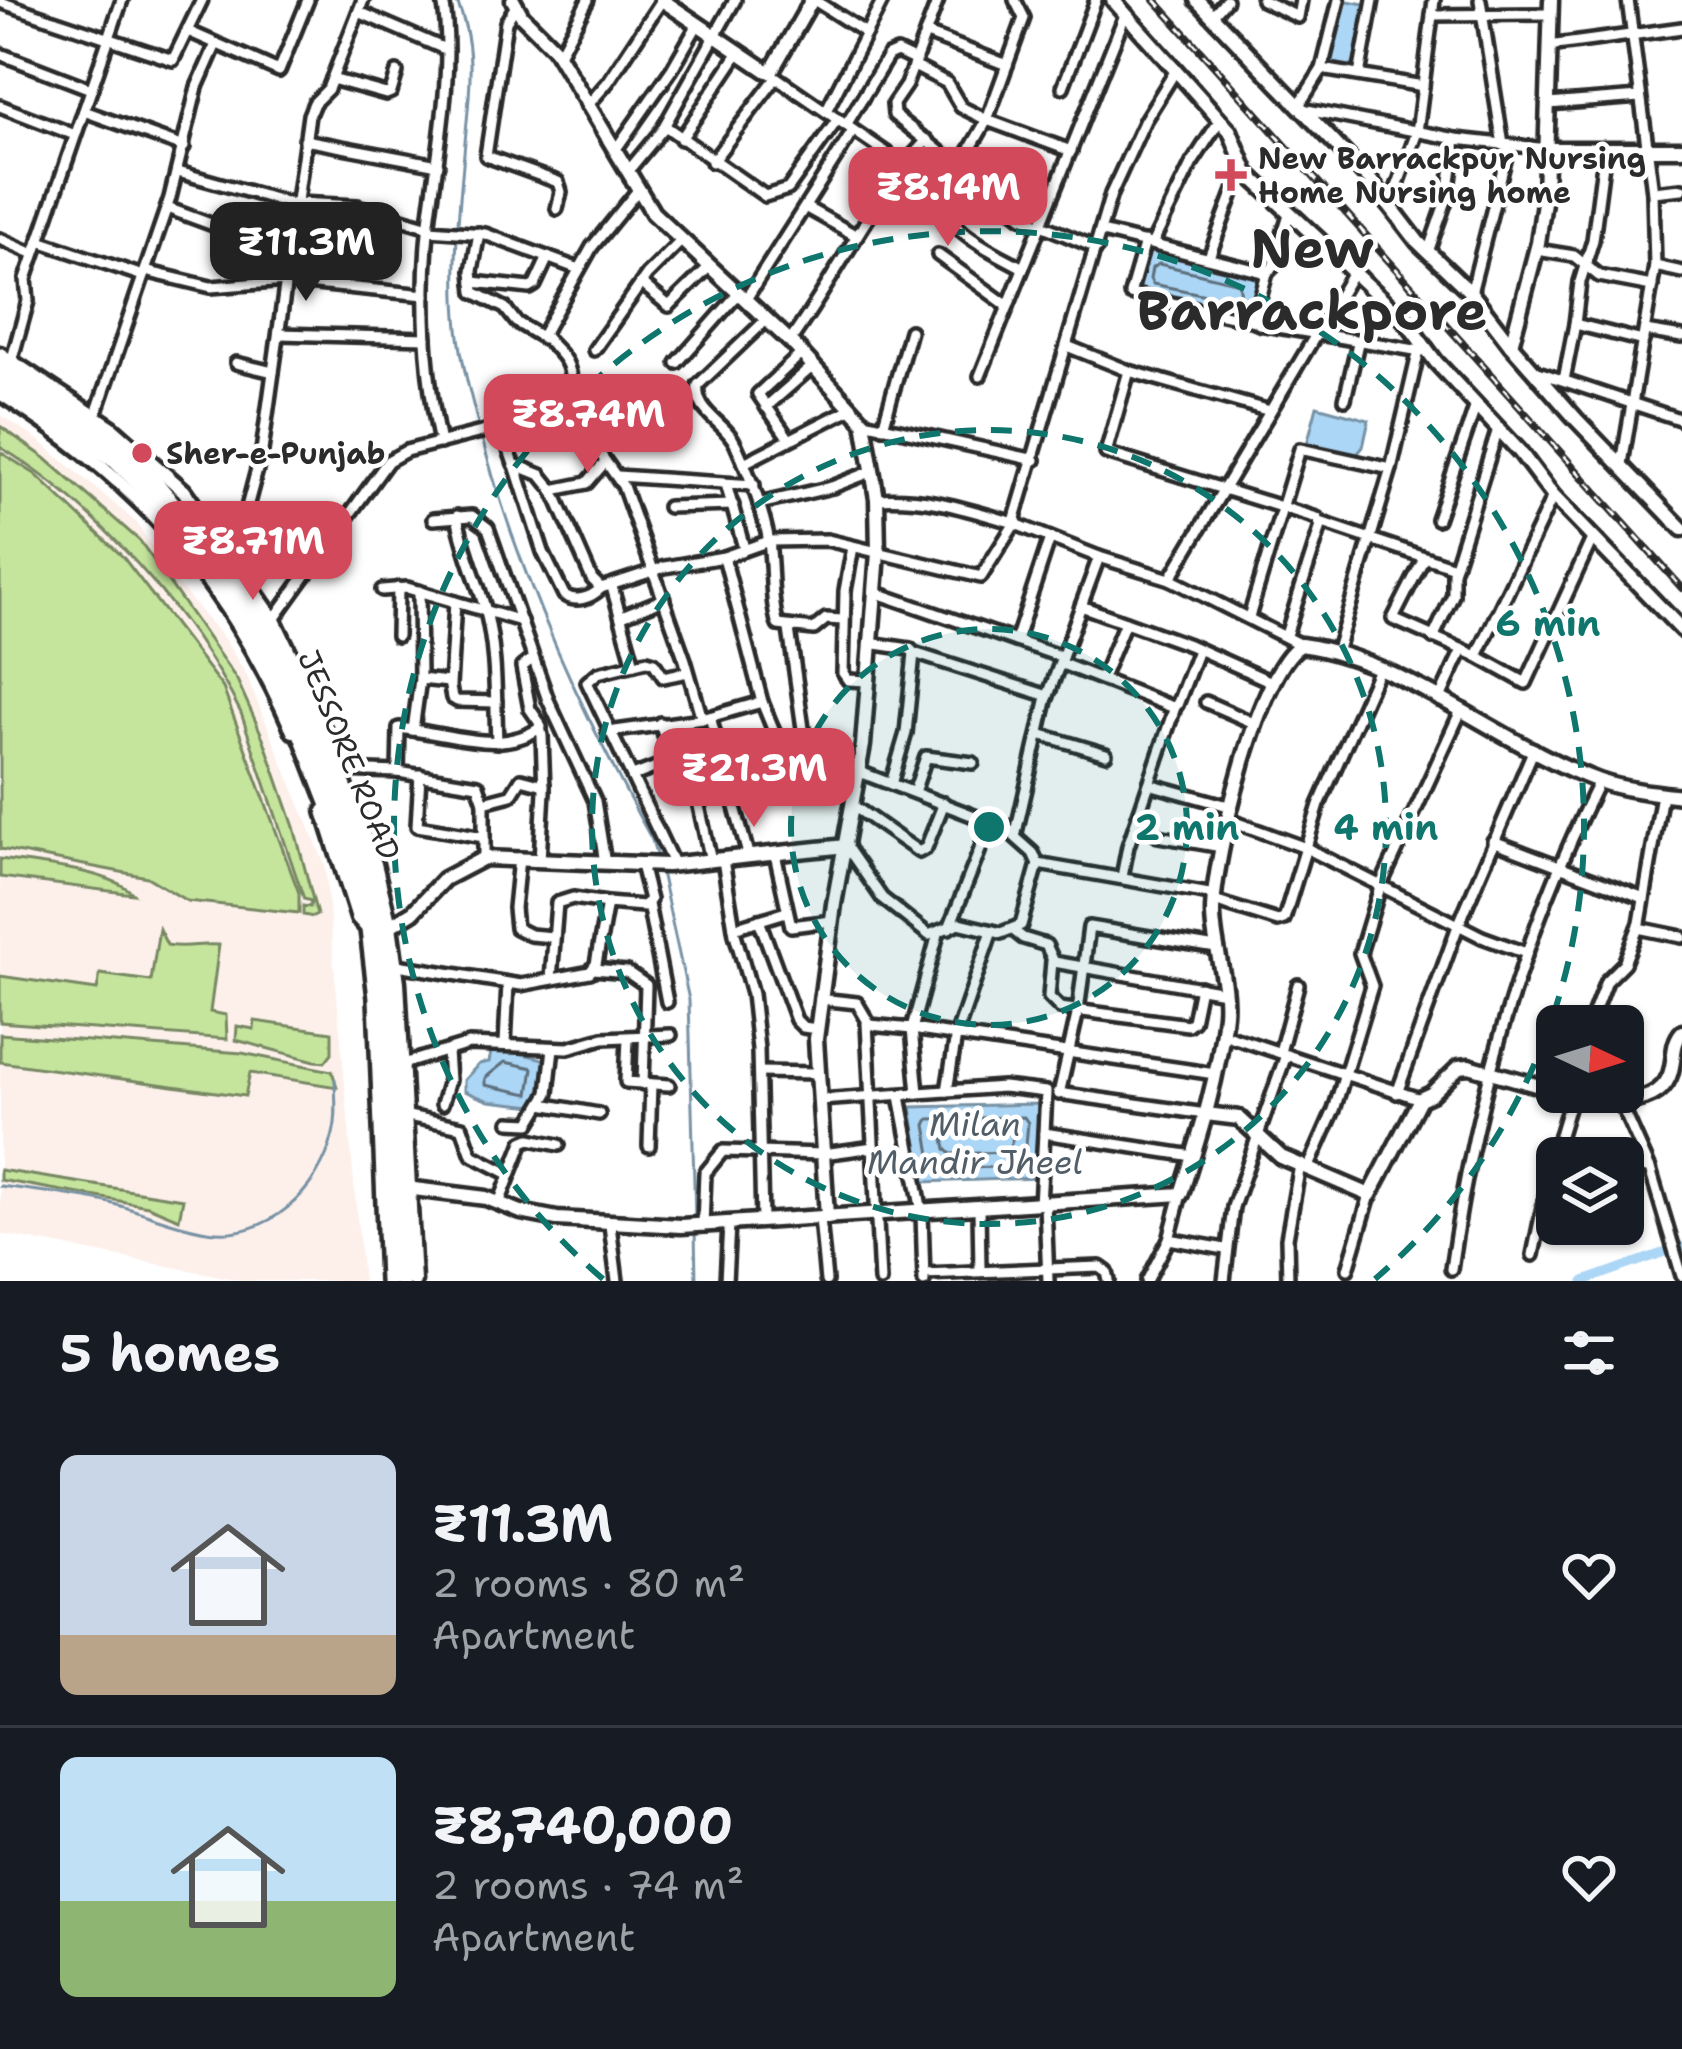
<!DOCTYPE html>
<html lang="en">
<head>
<meta charset="utf-8">
<style>
  :root { --surface:#171b24; --page:#242831; --text:#f1f3f6; --muted:#9ea1a6; --line:#363941; --accent:#d1495b }
  body { margin:0; font-family:"Shantell Sans",sans-serif; background:var(--page); color:var(--text); height:100vh; display:flex; flex-direction:column; font-size:45px; white-space:nowrap }
  * { box-sizing:border-box; margin:0 }
  p { font-size:39px; color:var(--muted) }
  .icon { flex:none; width:66px; height:66px; fill:none; stroke:currentColor; stroke-width:2; stroke-linecap:round; stroke-linejoin:round }
  .map { position:relative; height:1281px; overflow:hidden }
  .panel { display:flex; flex-direction:column; background:var(--surface); flex:1 }
  .panel>* { flex:none }
  .needle { width:78px; rotate:94deg }
  .controls { position:absolute; left:1536px; top:1005px; display:grid; gap:24px }
  .controls a { display:grid; place-items:center; width:108px; height:108px; border-radius:18px; background:var(--surface); box-shadow:0 3px 9px #0004; font-size:60px }
  .price { position:absolute; translate:-50% -102px; padding:0 27px; border-radius:24px; background:var(--accent); color:#fff; font-size:39px; line-height:78px; filter:drop-shadow(0 3px 6px #0008) }
  .price::after { content:''; position:absolute; left:50%; top:72px; width:36px; height:27px; margin-left:-18px; background:inherit; clip-path:polygon(0 0,100% 0,50% 100%) }
  .price.on { background:#222; color:#fff }
  ul { padding:0; list-style:none }
  li { display:flex; align-items:center; gap:36px; height:300px; padding:0 60px }
  li+li { border-top:3px solid var(--line) }
  li span { display:grid; place-items:center; flex:none; width:336px; height:240px; border-radius:18px; color:#555 }
  li>.icon { margin-inline-start:auto }
  span .icon { width:144px; height:144px; fill:#fffc; stroke-width:1 }
  li b { font-size:51px }
  h2 { display:flex; justify-content:space-between; align-items:center; height:144px; padding:0 60px; font-size:51px }
  .map>svg:first-child { display:block }
</style>
</head>
<body>
<div class="map">
<svg width="1682" height="1281" viewBox="0 0 1682 1281">
  <rect width="100%" height="100%" fill="#fff"/>
  <filter id="ink" filterUnits="userSpaceOnUse"><feTurbulence type="fractalNoise" baseFrequency=".00833" numOctaves="2"/><feDisplacementMap in="SourceGraphic" scale="24" xChannelSelector="R" yChannelSelector="G"/><feConvolveMatrix kernelMatrix="1 2 1 2 8 2 1 2 1" color-interpolation-filters="sRGB"/></filter>
  <g filter="url(#ink)">
    <polygon fill="#fdf0eb" points="0,414 41,442 136,522 170,575 225,640 246,674 325,865 363,1281 246,1281 0,1234"/>
    <g fill="#c5e59d" stroke="#788864" stroke-width="3">
      <path d="M0,426L45,458L140,541L237,680L264,740L294,827L317,915L313,917L303,915V906L310,907L311,901L304,899L241,713C191,613 96,505 0,447Z"/>
      <polygon points="0,452 35,474 123,557 223,688 299,893 299,913 187,901 147,877 0,849"/>
      <path d="M0,859C33,864 112,870 133,894L0,877Z"/>
      <path d="M159,929L167,945C187,949 200,943 219,945L210,1012L226,1015L227,1039L0,1022V976L97,990L100,974L151,981Z"/>
      <polygon points="255,1021 332,1032 332,1053 325,1062 315,1061 236,1040 237,1026 254,1029"/>
      <polygon points="0,1034 242,1053 332,1071 337,1087 250,1073 245,1096 0,1062"/>
      <polygon points="0,1170 183,1199 179,1219 148,1206 0,1180"/>
    </g>
    <g fill="#abd6f6" stroke="#7892a5" stroke-width="3">
      <polygon points="1343,0 1369,5 1355,71 1327,66"/>
      <polygon points="1144,249 1258,276 1250,317 1134,292"/>
      <polygon points="1317,406 1369,420 1363,447 1353,459 1307,444"/>
      <polygon points="508,1050 547,1060 542,1096 534,1106 489,1101 464,1091 464,1080 479,1064 489,1062 491,1052"/>
      <polygon points="1040,1104 1040,1178 923,1182 911,1107"/>
    </g>
    <g fill="none" stroke-linecap="round" stroke-linejoin="round">
      <g stroke="#5e6f7c" stroke-width="3">
        <polygon points="1159,264 1239,283 1241,297 1235,301 1153,284 1150,279 1152,268"/>
        <polygon points="505,1062 533,1068 529,1094 485,1085 485,1078"/>
        <polygon points="1024,1117 1028,1123 1024,1166 939,1169 933,1166 926,1125 929,1119"/>
        <polygon points="1008,1132 1013,1138 1008,1152 951,1154 946,1149 944,1138 948,1133"/>
      </g>
      <g stroke="#7892a5" stroke-width="3">
        <path d="M456,0C479,49 468,102 464,153C459,210 452,271 458,328C462,369 475,412 486,453C525,589 583,715 652,840L657,857"/>
        <polyline points="661,872 689,1000 695,1219"/>
        <path d="M0,1186C36,1191 74,1194 110,1203C142,1211 174,1226 207,1231C267,1241 320,1191 333,1134C338,1116 335,1097 335,1079"/>
        <polyline points="695,1229 696,1281"/>
      </g>
      <polyline stroke="#abd6f6" stroke-width="9" points="1584,1281 1682,1246"/>
      <defs>
        <g id="minor">
          <polyline points="814,0 866,33"/>
          <polyline points="938,0 906,85 893,104 894,115 1022,217 1097,248"/>
          <polyline points="1262,0 1298,17 1301,0"/>
          <polyline points="1480,0 1503,145"/>
          <polyline points="0,2 173,60 202,0"/>
          <polyline points="516,6 506,22 486,156 558,182 561,192 557,209"/>
          <polyline points="359,12 445,49"/>
          <polyline points="1432,15 1551,14"/>
          <polyline points="1212,16 1226,0"/>
          <polyline points="190,32 279,71 308,0"/>
          <polyline points="927,34 1007,65"/>
          <polyline points="1549,46 1682,28"/>
          <polyline points="0,54 91,89"/>
          <polyline points="558,56 588,0"/>
          <polyline points="914,66 947,83 961,107 987,120 1024,18 1015,0"/>
          <polyline points="1322,69 1339,0"/>
          <polyline points="767,71 904,165 927,140"/>
          <polyline points="1359,75 1373,0"/>
          <polyline points="332,79 386,94 391,92 397,72"/>
          <polyline points="1063,87 1096,0"/>
          <polyline points="1548,104 1640,97"/>
          <polyline points="1299,105 1322,69 1423,86"/>
          <polyline points="0,106 75,135"/>
          <polyline points="587,106 608,82 662,0"/>
          <polyline points="1302,109 1456,139 1548,149"/>
          <polyline points="84,111 184,147"/>
          <polyline points="826,111 883,0"/>
          <polyline points="846,125 888,56 897,52 916,61"/>
          <polyline points="665,126 765,196 788,189 838,119"/>
          <polyline points="681,139 739,52"/>
          <polyline points="305,140 438,165"/>
          <polyline points="616,149 672,69 698,24"/>
          <polyline points="1605,149 1593,240 1580,282 1575,324 1643,341"/>
          <polyline points="712,162 776,78"/>
          <polyline points="628,171 662,130 735,0"/>
          <polyline points="178,172 296,205"/>
          <path d="M933,184C942,230 985,247 1023,268"/>
          <polyline points="1653,192 1682,189"/>
          <polyline points="297,203 357,206 429,227"/>
          <polyline points="1390,206 1417,132 1434,0"/>
          <polyline points="805,207 855,235"/>
          <polyline points="167,208 216,226"/>
          <polyline points="429,230 485,234 579,269"/>
          <polyline points="1102,232 1267,273 1273,267 1289,214"/>
          <polyline points="479,233 472,271 474,292 505,308 516,322 543,338"/>
          <polyline points="0,239 34,254"/>
          <polyline points="39,241 143,276"/>
          <polyline points="1145,242 1130,294 1255,321"/>
          <polyline points="1152,244 1192,163 1220,120"/>
          <polyline points="1537,250 1574,256 1599,276 1652,286"/>
          <polyline points="1428,252 1448,195 1456,139"/>
          <polyline points="938,255 1008,306"/>
          <polyline points="1209,257 1243,167"/>
          <polyline points="1655,266 1682,272"/>
          <polyline points="145,271 211,287 286,281 425,295"/>
          <polyline points="1267,273 1255,317 1259,324 1421,351"/>
          <polyline points="473,282 530,288 535,285 548,257"/>
          <polyline points="641,283 669,306 709,267"/>
          <polyline points="1471,293 1509,145"/>
          <polyline points="746,299 853,131"/>
          <path d="M767,319L698,385C694,413 726,422 736,445C750,476 763,508 769,542C773,569 770,599 778,625L814,629L826,619L843,620"/>
          <polyline points="1645,331 1682,337"/>
          <polyline points="279,334 426,338"/>
          <path d="M790,341C831,284 862,221 904,165L933,184L946,182L961,165L987,120L1071,151"/>
          <polyline points="1067,346 1129,371"/>
          <polyline points="594,350 647,275 681,241"/>
          <polyline points="236,363 273,372"/>
          <polyline points="677,363 739,293"/>
          <polyline points="10,366 28,301 26,279 122,0"/>
          <polyline points="1535,371 1682,420"/>
          <polyline points="980,376 1125,15"/>
          <polyline points="1564,380 1575,324"/>
          <polyline points="1345,399 1358,343"/>
          <polyline points="766,407 814,365"/>
          <polyline points="1270,411 1129,371 1106,453 1317,518 1321,526 1286,635"/>
          <polyline points="95,417 170,198 197,87 216,44"/>
          <polyline points="864,422 1035,460"/>
          <path d="M500,424L514,464L541,475L553,490L592,579L601,588L665,567L724,557L769,541L827,540L981,577L1015,523C964,509 930,496 877,499"/>
          <path d="M575,427C567,406 576,386 568,366C563,352 549,345 543,334L592,247L638,190"/>
          <polyline points="883,427 910,331"/>
          <polyline points="789,439 758,394 802,353"/>
          <path d="M440,443C424,369 421,296 429,222C437,157 455,63 443,0"/>
          <polyline points="744,463 852,408"/>
          <polyline points="1622,464 1655,266 1653,192 1628,0"/>
          <path d="M515,465L543,552L564,595C576,603 591,598 601,588"/>
          <polyline points="617,476 754,485"/>
          <polyline points="726,484 744,548"/>
          <polyline points="553,490 587,483 605,462"/>
          <polyline points="759,504 832,487 873,471"/>
          <polyline points="668,507 733,505"/>
          <path d="M457,516C463,549 476,577 485,608C497,652 495,697 497,742"/>
          <polyline points="433,519 472,516 488,528 548,700 595,801 605,863"/>
          <polyline points="1437,519 1476,405"/>
          <polyline points="1320,522 1454,567"/>
          <polyline points="853,547 845,591 843,673 848,680 867,681"/>
          <polyline points="225,555 242,526 262,451 309,115 314,103 328,89 363,0"/>
          <polyline points="724,557 762,702 785,758 831,761 1016,832"/>
          <polyline points="1099,557 1170,579 1354,271"/>
          <polyline points="1424,558 1393,619 1477,656 1553,496"/>
          <polyline points="1170,579 1301,645"/>
          <polyline points="612,587 634,664"/>
          <polyline points="382,590 407,588 521,621"/>
          <polyline points="419,591 420,679 413,730 399,728 398,772 478,785 484,802 484,858"/>
          <polyline points="874,592 1062,657"/>
          <polyline points="1081,606 1189,645 1274,683"/>
          <polyline points="622,616 664,599"/>
          <polyline points="1249,617 1300,449 1391,469"/>
          <polyline points="272,622 388,461 406,451 537,418 542,425 584,431 623,486 685,660 702,719"/>
          <polyline points="789,629 807,757"/>
          <polyline points="397,636 398,588"/>
          <polyline points="1433,638 1453,595 1453,572 1498,429"/>
          <polyline points="1016,641 1050,538"/>
          <polyline points="869,643 910,649 914,653 906,733 891,784"/>
          <polyline points="914,653 1048,696"/>
          <polyline points="1336,653 1391,469 1418,354"/>
          <polyline points="1477,656 1526,683 1593,537"/>
          <polyline points="532,659 522,667 530,709 539,722 542,736 544,791 540,860"/>
          <polyline points="1060,663 1172,707 1177,705 1198,650"/>
          <polyline points="1102,678 1125,622"/>
          <polyline points="420,679 449,682 452,698 457,701 496,702"/>
          <polyline points="450,685 455,602"/>
          <polyline points="1439,700 1462,650"/>
          <polyline points="1206,702 1256,724"/>
          <polyline points="710,717 748,854"/>
          <path d="M413,730C456,736 504,754 541,727"/>
          <polyline points="608,732 702,719 762,702"/>
          <polyline points="1039,734 1106,754"/>
          <polyline points="340,770 398,772"/>
          <polyline points="692,774 711,861"/>
          <polyline points="420,775 417,826 484,837"/>
          <polyline points="633,776 672,761 660,723"/>
          <polyline points="1149,784 1232,807"/>
          <polyline points="914,792 926,757 973,763"/>
          <polyline points="484,802 511,795 521,779 544,785"/>
          <polyline points="852,805 919,852 926,848 944,803"/>
          <polyline points="1229,820 1306,848 1482,937 1526,953"/>
          <polyline points="1158,836 1222,847"/>
          <polyline points="1493,841 1644,898"/>
          <polyline points="846,846 882,898 929,935 959,923 1001,933 1021,925 1038,864 1033,853 1015,837 1046,701 1099,557 1018,525 1015,518 1111,194 1145,120 1176,70"/>
          <polyline points="775,854 791,926 832,921"/>
          <polyline points="519,858 514,908 516,928 530,935 553,937"/>
          <polyline points="723,860 735,934 752,994 758,1049 762,1221"/>
          <polyline points="1038,864 1215,895"/>
          <polyline points="674,865 587,682 598,673 647,661 654,663 663,677 688,672"/>
          <polyline points="1122,877 1128,846 1175,707"/>
          <polyline points="1214,901 1278,921 1284,919 1319,805 1379,669"/>
          <polyline points="648,904 667,1002"/>
          <polyline points="759,920 796,1020 803,1027 817,1029"/>
          <polyline points="734,928 786,912"/>
          <polyline points="949,928 991,822"/>
          <polyline points="1638,928 1682,937"/>
          <polyline points="1013,930 1023,938 1046,945 1054,962 1224,992"/>
          <polyline points="1052,961 1049,997 1060,1008 1188,1025 1193,1021 1200,987"/>
          <polyline points="391,964 521,985 590,972 596,964 607,903 643,906 650,900 641,865"/>
          <polyline points="594,969 627,972 646,985 643,1084"/>
          <polyline points="551,979 557,903 573,898 607,903"/>
          <polyline points="820,999 857,1003 870,1025 912,1029 1215,1074"/>
          <polyline points="867,1023 880,1281"/>
          <polyline points="1589,1026 1606,981 1624,963 1640,923 1662,794"/>
          <polyline points="1223,1034 1420,1099"/>
          <polyline points="628,1039 626,1082 669,1085"/>
          <polyline points="505,1044 508,984"/>
          <polyline points="1280,1052 1298,985"/>
          <polyline points="396,1066 469,1044 568,1048 603,1038 671,1035"/>
          <polyline points="759,1072 817,1073"/>
          <polyline points="947,1091 956,1036 992,931"/>
          <polyline points="918,1093 912,1029 938,934"/>
          <polyline points="1058,1093 1206,1114"/>
          <polyline points="1397,1093 1458,926 1534,749"/>
          <polyline points="1059,1094 1078,1011 1089,927 1216,948"/>
          <polyline points="900,1096 922,1212 924,1281"/>
          <polyline points="820,1100 1003,1087 1046,1092 1044,1133 1193,1156"/>
          <polyline points="442,1104 449,1080 447,1052"/>
          <polyline points="542,1104 599,1114"/>
          <polyline points="1621,1104 1650,1169 1682,1276"/>
          <polyline points="403,1115 462,1127 472,1155 509,1174"/>
          <polyline points="510,1122 530,1123 548,1093 553,1048"/>
          <polyline points="1557,1145 1615,1158"/>
          <polyline points="649,1146 651,1084"/>
          <polyline points="1623,1161 1650,1169"/>
          <polyline points="1308,1169 1334,1110 1372,986 1360,953 1380,887 1460,713"/>
          <polyline points="499,1203 523,1142 530,1139 559,1145"/>
          <polyline points="1045,1203 1048,1281"/>
          <polyline points="1040,1204 1044,1133"/>
          <polyline points="979,1208 980,1271"/>
          <polyline points="820,1218 826,1281"/>
          <polyline points="1599,1224 1600,1232"/>
          <polyline points="610,1225 617,1281"/>
          <polyline points="703,1226 705,1173 723,1151 823,1154 874,1147"/>
          <polyline points="1169,1239 1225,1249"/>
          <polyline points="1533,1255 1553,1158 1573,1092"/>
          <polyline points="1348,1269 1370,1195"/>
          <path d="M1451,1269C1475,1100 1523,934 1599,781"/>
          <polyline points="924,1274 1100,1267 1107,1272 1109,1281"/>
          <polyline points="726,1281 729,1224"/>
          <polyline points="1147,1281 1169,1239 1181,1194"/>
          <polyline points="1224,1281 1233,1207 1286,1055"/>
          <polyline points="1288,1281 1287,1238 1300,1165"/>
        </g>
        <g id="tertiary">
          <polyline points="513,0 522,16 554,48 653,213 795,346 864,422 877,499 878,553 863,745 834,904 816,1039 827,1217"/>
          <polyline points="662,0 767,71 772,70 812,0"/>
          <polyline points="1113,0 1230,131 1247,173 1405,320 1436,362 1520,452 1553,496 1682,630"/>
          <polyline points="1197,0 1371,181 1418,242 1471,293 1511,345 1576,419 1682,529"/>
          <polyline points="1548,149 1682,149"/>
          <polyline points="1511,345 1538,243 1545,195 1551,0"/>
          <polyline points="0,354 111,427 184,491 274,620 313,702 375,864 390,926 398,982 414,1281"/>
          <path d="M0,393C138,480 227,580 293,731"/>
          <polyline points="324,811 358,918 369,930"/>
          <polyline points="390,926 413,912 444,879 484,858 667,865 846,846"/>
          <path d="M1560,1092C1590,1099 1653,1114 1669,1077C1676,1061 1671,1044 1682,1032"/>
          <polyline points="1206,1114 1239,1118 1281,1157 1370,1195 1420,1099 1431,1094 1459,1067 1469,1066 1557,1091"/>
          <path d="M390,1186L486,1198L521,1212L557,1219L681,1226L1181,1194C1200,1135 1219,1076 1225,1014C1228,981 1213,947 1213,913C1213,862 1258,669 1301,645C1405,660 1501,745 1599,781C1625,790 1655,793 1682,796"/>
        </g>
        <g id="trunk">
          <polyline points="0,365 112,442 148,474 236,580 289,672 368,873 381,930 388,982 402,1281"/>
          <polyline points="0,379 116,461 168,512 231,596 282,684 356,875 368,921 377,998 388,1281"/>
        </g>
      </defs>
      <use href="#minor" stroke="#2b2b2b" stroke-width="18"/>
      <use href="#tertiary" stroke="#2b2b2b" stroke-width="21"/>
      <use href="#trunk" stroke="#2b2b2b" stroke-width="24"/>
      <use href="#minor" stroke="#fff" stroke-width="9"/>
      <use href="#tertiary" stroke="#fff" stroke-width="12"/>
      <use href="#trunk" stroke="#fff" stroke-width="15"/>
      <defs>
        <polyline id="rail" points="1155,0 1682,588"/>
      </defs>
      <use href="#rail" stroke="#2b2b2b" stroke-width="8"/>
      <use href="#rail" stroke="#fff" stroke-width="3" stroke-dasharray="9" stroke-linecap="butt"/>
    </g>
  </g>
  <circle cx="989" cy="827" r="198" fill="#0f766e" fill-opacity=".12"/>
  <g fill="none" stroke="#0f766e" stroke-width="6" stroke-dasharray="21 15">
    <circle cx="989" cy="827" r="198"/>
    <circle cx="989" cy="827" r="397"/>
    <path d="M603 1279A595 595 0 1 1 1375 1279"/>
  </g>
  <g fill="#d1495b" stroke="#fff" stroke-width="4.5">
    <path d="M1225 157h12v12h12v12h-12v12h-12v-12h-12v-12h12z"/>
    <circle cx="142" cy="453" r="12"/>
  </g>
  <g text-anchor="middle" dominant-baseline="central" stroke-width="9" stroke-linejoin="round" paint-order="stroke">
    <g font-size="30" font-weight="bold" fill="#2b2b2b" stroke="#fff" text-anchor="start">
      <text x="1258" y="158">New Barrackpur Nursing<tspan x="1258" dy="34">Home Nursing home</tspan></text>
      <text x="166" y="453">Sher-e-Punjab</text>
    </g>
    <g font-size="30" fill="#2b2b2b" stroke="#fff">
      <text transform="translate(349 755) rotate(68)">JESSORE ROAD</text>
    </g>
    <g font-size="33" font-style="italic" fill="#515e68" stroke="#fff">
      <text x="975" y="1124">Milan<tspan x="975" dy="38">Mandir Jheel</tspan></text>
    </g>
    <g font-size="54" font-weight="bold" fill="#2b2b2b" stroke="#fff">
      <text x="1312" y="248">New<tspan x="1312" dy="62">Barrackpore</tspan></text>
    </g>
  </g>
  <circle cx="989" cy="827" r="18" fill="#0f766e" stroke="#fff" stroke-width="6"/>
  <g font-size="36" text-anchor="middle" font-weight="bold" fill="#0f766e" stroke="#fff" stroke-width="9" stroke-linejoin="round" paint-order="stroke">
    <text x="1548" y="636">6 min</text>
    <text x="1187" y="840">2 min</text>
    <text x="1386" y="840">4 min</text>
  </g>
</svg>
<div class="controls">
<a><svg class="needle" viewBox="-14 -14 28 28"><path d="M0-13l5 13h-10z" fill="#e53935"/><path d="M0 13l5-13h-10z" fill="#9ea1a6"/></svg></a>
<a><svg class="icon" aria-label="layers" viewBox="0 0 24 24"><path d="M12 4l9 5-9 5-9-5zM3 14l9 5 9-5"/></svg></a>
</div>
<b class="price" style="left:948px;top:249px">₹8.14M</b>
<b class="price on" style="left:306px;top:304px">₹11.3M</b>
<b class="price" style="left:588px;top:476px">₹8.74M</b>
<b class="price" style="left:253px;top:603px">₹8.71M</b>
<b class="price" style="left:754px;top:830px">₹21.3M</b>
</div>
<section class="panel">
<h2>5 homes<svg class="icon" aria-label="filters" viewBox="0 0 24 24"><path d="M4 7h16M4 17h16"/><circle cx="9" cy="7" r="2"/><circle cx="15" cy="17" r="2"/></svg></h2>
<ul>
<li><span style="background:linear-gradient(#c9d6e8 75%,#b9a48a 0)"><svg class="icon" aria-label="home" viewBox="0 0 24 24"><path d="M3 11l9-7 9 7M6 9v11h12V9"/></svg></span><div><b>₹11.3M</b><p>2 rooms · 80 m²</p><p>Apartment</p></div><svg class="icon" aria-label="heart" viewBox="0 0 24 24"><path d="M12 20l-8-8c-3-5 5-10 8-4 3-6 11-1 8 4z"/></svg></li>
<li><span style="background:linear-gradient(#bfe0f5 60%,#8fb573 0)"><svg class="icon" aria-label="home" viewBox="0 0 24 24"><path d="M3 11l9-7 9 7M6 9v11h12V9"/></svg></span><div><b>₹8,740,000</b><p>2 rooms · 74 m²</p><p>Apartment</p></div><svg class="icon" aria-label="heart" viewBox="0 0 24 24"><path d="M12 20l-8-8c-3-5 5-10 8-4 3-6 11-1 8 4z"/></svg></li>
</ul>
</section>
</body>
</html>
